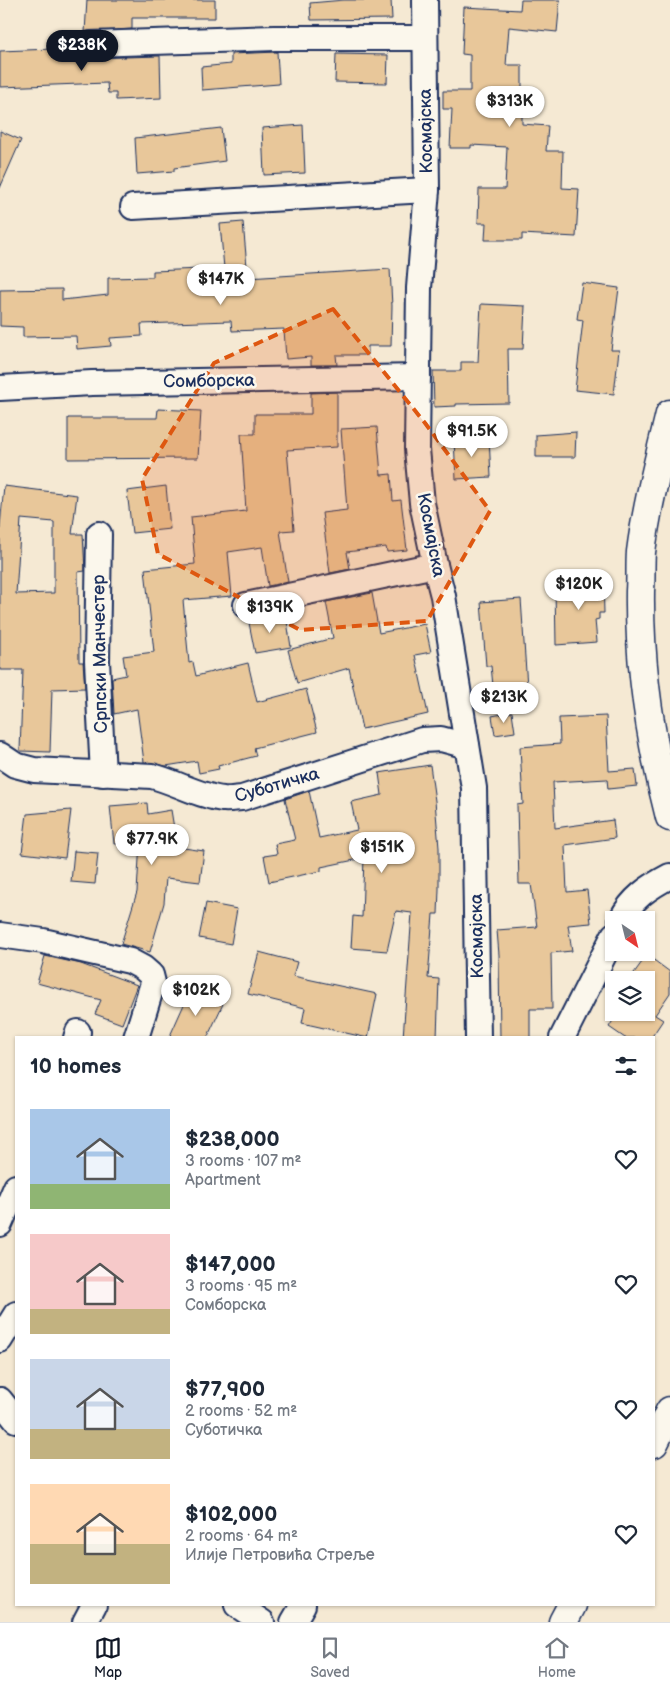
<!DOCTYPE html>
<html lang="en">
<head>
<meta charset="utf-8">
<style>
  :root { --surface:#fff; --page:#f6f6f7; --text:#1f2937; --muted:#747a83; --line:#e0e1e3; --accent:#111827 }
  body { margin:0; font-family:"Balsamiq Sans",sans-serif; background:var(--page); color:var(--text); height:100vh; display:flex; flex-direction:column; font-size:19px; white-space:nowrap }
  * { box-sizing:border-box; margin:0 }
  p { font-size:16px; color:var(--muted) }
  .icon { flex:none; width:28px; height:28px; fill:none; stroke:currentColor; stroke-width:2; stroke-linecap:round; stroke-linejoin:round }
  .map { position:relative; flex:1; overflow:hidden }
  .side { position:absolute; left:15px; top:1036px; width:640px; height:570px; display:flex; flex-direction:column; background:var(--surface); border-radius:0px; box-shadow:0 1px 4px #0004 }
  .side>* { flex:none }
  .needle { width:32px; rotate:145deg }
  .fabs { position:absolute; left:605px; top:911px; display:grid; gap:10px }
  .fabs a { display:grid; place-items:center; width:50px; height:50px; border-radius:0px; background:var(--surface); box-shadow:0 1px 4px #0004; font-size:25px }
  .price { position:absolute; translate:-50% -42px; padding:0 11px; border-radius:18px; background:#fff; color:#222; font-size:16px; line-height:32px; filter:drop-shadow(0 1px 2px #0008) }
  .price::after { content:''; position:absolute; left:50%; top:30px; width:15px; height:11px; margin-left:-8px; background:inherit; clip-path:polygon(0 0,100% 0,50% 100%) }
  .price.selected { background:var(--accent); color:#fff }
  ul { padding:0; list-style:none }
  li { display:flex; align-items:center; gap:15px; height:125px; padding:0 15px }
  li span { display:grid; place-items:center; flex:none; width:140px; height:100px; border-radius:0px; color:#555 }
  li>.icon { margin-inline-start:auto }
  span .icon { width:60px; height:60px; fill:#fffc; stroke-width:1 }
  li b { font-size:21px }
  h2 { display:flex; justify-content:space-between; align-items:center; height:60px; padding:0 15px; font-size:21px }
  .menu { display:flex; justify-content:space-around; align-items:center; height:70px; border-top:1px solid var(--line); background:var(--surface); font-size:14px; color:var(--muted) }
  .menu a { display:grid; justify-items:center; gap:2px }
  .menu .selected { color:var(--accent) }
  .map>svg:first-child { display:block }
</style>
</head>
<body>
<div class="map">
<svg width="670" height="1622" viewBox="0 0 670 1622">
  <rect width="100%" height="100%" fill="#f5e9d3"/>
  <filter id="ink" filterUnits="userSpaceOnUse"><feTurbulence type="fractalNoise" baseFrequency=".02" numOctaves="2"/><feDisplacementMap in="SourceGraphic" scale="10" xChannelSelector="R" yChannelSelector="G"/><feConvolveMatrix kernelMatrix="1 2 1 2 8 2 1 2 1" color-interpolation-filters="sRGB"/></filter>
  <g filter="url(#ink)">
    <g fill="#e8c79a" stroke="#1b2f5e" fill-rule="evenodd">
      <polygon points="87,0 215,0 215,18 132,18 132,29 85,32"/>
      <polygon points="344,0 391,0 392,19 311,20 310,3"/>
      <polygon points="521,0 560,0 557,32 509,27 506,65 522,65 522,124 548,126 546,151 563,151 562,188 579,189 576,237 522,234 522,240 485,240 486,223 478,223 479,189 505,189 507,147 471,145 471,148 450,148 452,109 443,109 443,91 470,91 470,55 462,54 464,7 520,10"/>
      <polygon points="78,48 84,56 91,58 160,56 161,98 116,100 116,93 108,93 107,83 0,87 0,51"/>
      <polygon points="277,52 279,84 202,90 201,67 231,64 231,54"/>
      <polygon points="336,54 388,55 387,83 335,82"/>
      <polygon points="303,125 305,173 264,175 262,128"/>
      <polygon points="221,128 225,161 174,168 174,171 137,174 135,138"/>
      <polygon points="0,131 21,140 0,188"/>
      <polygon points="243,222 248,278 390,269 392,306 391,346 368,346 368,355 336,355 337,365 311,365 311,357 286,359 284,329 232,331 231,321 141,324 142,336 110,338 111,346 77,349 76,336 23,337 23,327 0,326 0,290 62,289 62,300 108,295 108,278 153,277 153,271 224,268 220,224"/>
      <polygon points="582,283 619,288 611,350 619,350 614,394 575,390 583,320 577,319"/>
      <polygon points="481,304 525,306 523,349 508,349 509,403 456,404 456,406 434,407 433,371 461,371 461,362 478,362"/>
      <polygon points="337,392 337,447 287,450 294,530 280,531 288,582 268,586 262,547 228,552 232,596 183,600 189,663 193,662 196,676 248,663 257,702 306,689 317,732 254,748 256,756 218,766 219,769 199,773 197,761 166,766 144,762 137,709 114,714 112,678 126,675 123,656 154,652 145,569 195,564 191,517 246,511 241,434 255,434 255,414 311,414 311,393"/>
      <polygon points="158,409 201,411 198,458 68,459 68,418 157,418"/>
      <polygon points="377,427 381,475 391,474 393,501 401,500 407,550 387,552 386,547 347,552 350,569 330,573 322,513 347,510 341,429"/>
      <polygon points="576,432 575,457 536,457 536,435"/>
      <polygon points="489,437 491,477 456,479 454,439"/>
      <path d="M4,486L77,495L72,534H83L85,571L78,572L79,662H83L85,688L52,689L50,752L20,751L23,670H0V526ZM21,519L54,522V593L16,594Z"/>
      <polygon points="166,486 170,529 132,533 127,491"/>
      <polygon points="603,578 604,613 599,613 599,619 595,620 597,642 556,645 555,587 573,586 573,579"/>
      <polygon points="372,593 379,633 425,624 431,652 415,655 428,714 362,729 349,668 297,683 288,650 333,638 326,602"/>
      <polygon points="521,599 528,701 495,705 491,666 486,666 481,602"/>
      <polygon points="286,615 291,647 255,653 249,623"/>
      <polygon points="512,712 515,732 495,735 492,716"/>
      <polygon points="606,716 609,771 635,769 637,786 608,789 607,779 553,782 555,828 613,820 615,838 565,845 567,892 587,890 591,923 568,925 572,951 551,953 552,1009 530,1009 530,1038 500,1038 499,955 497,930 537,927 531,884 519,884 517,805 523,804 520,747 560,744 559,718"/>
      <polygon points="430,765 435,801 439,848 439,889 438,914 433,914 428,978 439,979 437,1038 403,1038 412,913 396,911 387,951 351,948 353,916 362,917 364,858 321,867 321,871 269,882 264,856 277,854 275,844 295,840 285,799 309,791 319,838 357,830 351,802 382,795 379,773"/>
      <polygon points="147,803 148,814 171,810 177,847 204,851 200,882 166,878 164,903 150,952 121,944 137,892 140,842 114,844 110,806"/>
      <polygon points="71,810 65,858 22,853 27,814"/>
      <polygon points="74,851 98,853 95,884 71,882"/>
      <polygon points="206,903 237,909 231,944 199,938"/>
      <polygon points="259,952 297,962 293,976 377,994 368,1038 302,1023 305,1008 248,994"/>
      <polygon points="647,955 670,972 670,993 655,1015 663,1020 651,1038 625,1038 609,1027 618,1012 646,1012 646,980 629,980"/>
      <polygon points="45,956 81,964 137,985 122,1024 95,1014 101,1000 37,983"/>
      <polygon points="191,989 223,1004 207,1038 169,1038"/>
    </g>
    <g fill="none" stroke-linecap="round" stroke-linejoin="round">
      <defs>
        <g id="minor">
          <polyline points="425,0 427,190 419,288 417,449 422,503 435,565 443,596 474,788 478,1038"/>
          <polyline points="91,44 275,38 425,38"/>
          <polyline points="133,207 427,190"/>
          <polyline points="0,388 92,383 418,377"/>
          <polyline points="99,534 97,661 103,774"/>
          <polyline points="246,605 435,565"/>
          <path d="M0,755L15,765L34,770L152,776C176,782 198,796 223,799C229,800 236,798 242,798L422,740L441,739L467,746"/>
          <path d="M621,920C632,898 649,887 670,876"/>
          <polyline points="0,935 43,941 130,961 143,968 151,975 153,983 136,1038"/>
          <polyline points="76,1038 78,1032"/>
          <polyline points="562,1038 614,935"/>
          <polyline points="0,1224 16,1187"/>
          <polyline points="0,1340 16,1314"/>
          <polyline points="0,1400 16,1420"/>
          <polyline points="237,1605 262,1622"/>
          <polyline points="85,1622 94,1605"/>
          <polyline points="293,1622 303,1605"/>
        </g>
        <g id="major">
          <path d="M670,414C659,460 647,505 641,552C640,565 641,578 640,591C639,666 651,744 670,817"/>
          <polyline points="654,1443 670,1411"/>
          <polyline points="563,1622 572,1605"/>
        </g>
      </defs>
      <use href="#minor" stroke="#1b2f5e" stroke-width="28"/>
      <use href="#major" stroke="#1b2f5e" stroke-width="31"/>
      <use href="#minor" stroke="#fbf7ec" stroke-width="24"/>
      <use href="#major" stroke="#fbf7ec" stroke-width="28"/>
    </g>
  </g>
  <path fill="#de5710" fill-opacity="0.2" stroke="#de5710" stroke-width="4" stroke-dasharray="10 6" stroke-linejoin="round" d="M333,309L425,423L490,511L427,621L300,630L158,554L142,479L214,363Z"/>
  <g text-anchor="middle" dominant-baseline="central" stroke-width="5" stroke-linejoin="round" paint-order="stroke">
    <g font-size="18" fill="#1b2f5e" stroke="#fbf7ec">
      <text transform="translate(426 131) rotate(-91)">Космајска</text>
      <text transform="translate(209 381) rotate(-1)">Сомборска</text>
      <text transform="translate(431 535) rotate(79)">Космајска</text>
      <text transform="translate(100 654) rotate(-91)">Српски Манчестер</text>
      <text transform="translate(277 785) rotate(-16)">Суботичка</text>
      <text transform="translate(477 936) rotate(-91)">Космајска</text>
    </g>
  </g>
</svg>
<div class="fabs">
<a><svg class="needle" viewBox="-14 -14 28 28"><path d="M0-13l5 13h-10z" fill="#e53935"/><path d="M0 13l5-13h-10z" fill="#747a83"/></svg></a>
<a><svg class="icon" aria-label="layers" viewBox="0 0 24 24"><path d="M12 4l9 5-9 5-9-5zM3 14l9 5 9-5"/></svg></a>
</div>
<b class="price selected" style="left:82px;top:72px">$238K</b>
<b class="price" style="left:510px;top:128px">$313K</b>
<b class="price" style="left:221px;top:306px">$147K</b>
<b class="price" style="left:472px;top:458px">$91.5K</b>
<b class="price" style="left:579px;top:611px">$120K</b>
<b class="price" style="left:270px;top:634px">$139K</b>
<b class="price" style="left:504px;top:724px">$213K</b>
<b class="price" style="left:152px;top:866px">$77.9K</b>
<b class="price" style="left:382px;top:874px">$151K</b>
<b class="price" style="left:196px;top:1017px">$102K</b>
<section class="side">
<h2>10 homes<svg class="icon" aria-label="filters" viewBox="0 0 24 24"><path d="M4 7h16M4 17h16"/><circle cx="9" cy="7" r="2"/><circle cx="15" cy="17" r="2"/></svg></h2>
<ul>
<li><span style="background:linear-gradient(#a9c7e8 75%,#8fb573 0)"><svg class="icon" aria-label="home" viewBox="0 0 24 24"><path d="M3 11l9-7 9 7M6 9v11h12V9"/></svg></span><div><b>$238,000</b><p>3 rooms · 107 m²</p><p>Apartment</p></div><svg class="icon" aria-label="heart" viewBox="0 0 24 24"><path d="M12 20l-8-8c-3-5 5-10 8-4 3-6 11-1 8 4z"/></svg></li>
<li><span style="background:linear-gradient(#f6c9c9 75%,#c2b280 0)"><svg class="icon" aria-label="home" viewBox="0 0 24 24"><path d="M3 11l9-7 9 7M6 9v11h12V9"/></svg></span><div><b>$147,000</b><p>3 rooms · 95 m²</p><p>Сомборска</p></div><svg class="icon" aria-label="heart" viewBox="0 0 24 24"><path d="M12 20l-8-8c-3-5 5-10 8-4 3-6 11-1 8 4z"/></svg></li>
<li><span style="background:linear-gradient(#c9d6e8 70%,#c2b280 0)"><svg class="icon" aria-label="home" viewBox="0 0 24 24"><path d="M3 11l9-7 9 7M6 9v11h12V9"/></svg></span><div><b>$77,900</b><p>2 rooms · 52 m²</p><p>Суботичка</p></div><svg class="icon" aria-label="heart" viewBox="0 0 24 24"><path d="M12 20l-8-8c-3-5 5-10 8-4 3-6 11-1 8 4z"/></svg></li>
<li><span style="background:linear-gradient(#ffd9b3 60%,#c2b280 0)"><svg class="icon" aria-label="home" viewBox="0 0 24 24"><path d="M3 11l9-7 9 7M6 9v11h12V9"/></svg></span><div><b>$102,000</b><p>2 rooms · 64 m²</p><p>Илије Петровића Стреље</p></div><svg class="icon" aria-label="heart" viewBox="0 0 24 24"><path d="M12 20l-8-8c-3-5 5-10 8-4 3-6 11-1 8 4z"/></svg></li>
</ul>
</section>
</div>
<nav class="menu">
<a class="selected"><svg class="icon" aria-label="map" viewBox="0 0 24 24"><path d="M3 6l6-2 6 2 6-2v14l-6 2-6-2-6 2zM9 4v14M15 6v14"/></svg>Map</a>
<a><svg class="icon" aria-label="saved" viewBox="0 0 24 24"><path d="M7 4h10v16l-5-4-5 4z"/></svg>Saved</a>
<a><svg class="icon" aria-label="home" viewBox="0 0 24 24"><path d="M3 11l9-7 9 7M6 9v11h12V9"/></svg>Home</a>
</nav>
</body>
</html>
